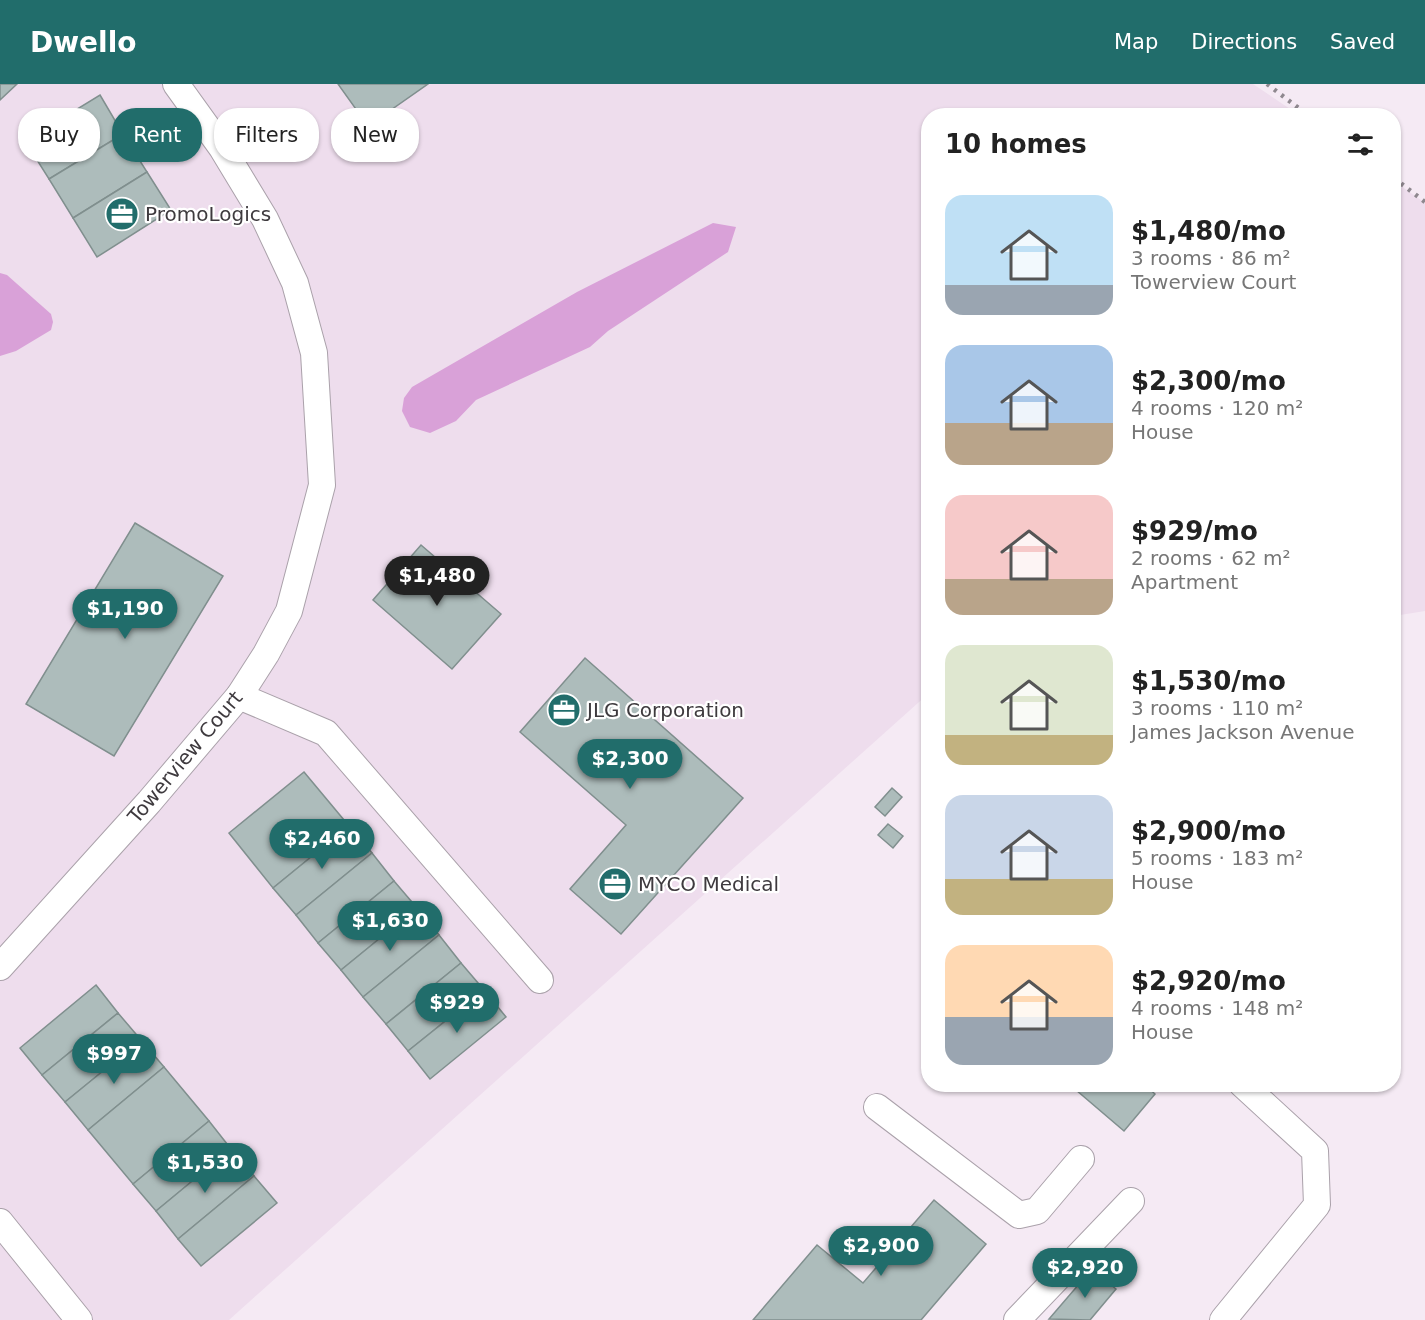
<!DOCTYPE html>
<html lang="en">
<head>
<meta charset="utf-8">
<style>
  :root { --surface:#fff; --page:#f2f2f2; --text:#222; --muted:#767676; --accent:#216d6b }
  body { margin:0; font-family:"DejaVu Sans",sans-serif; background:var(--page); color:var(--text); height:100vh; display:flex; flex-direction:column; font-size:22px; white-space:nowrap }
  * { box-sizing:border-box; margin:0 }
  p { font-size:20px; color:var(--muted) }
  .icon { flex:none; width:33px; height:33px; fill:none; stroke:currentColor; stroke-width:2; stroke-linecap:round; stroke-linejoin:round }
  .map { position:relative; flex:1; overflow:hidden }
  .side { position:absolute; left:921px; top:24px; width:480px; height:984px; display:flex; flex-direction:column; background:var(--surface); border-radius:24px; box-shadow:0 2px 4px #0004 }
  .side>* { flex:none }
  .hud { position:absolute; left:18px; top:24px; width:570px; height:54px; display:flex; gap:12px }
  .price { position:absolute; translate:-50% -51px; padding:0 14px; border-radius:21px; background:var(--accent); color:#fff; font-size:20px; line-height:39px; filter:drop-shadow(0 2px 3px #0008) }
  .price::after { content:''; position:absolute; left:50%; top:36px; width:18px; height:14px; margin-left:-9px; background:inherit; clip-path:polygon(0 0,100% 0,50% 100%) }
  .price.on { background:#222; color:#fff }
  ul { padding:0; list-style:none }
  li { display:flex; align-items:center; gap:18px; height:150px; padding:0 24px }
  li span { display:grid; place-items:center; flex:none; width:168px; height:120px; border-radius:18px; color:#555 }
  li>.icon { margin-inline-start:auto }
  span .icon { width:72px; height:72px; fill:#fffc; stroke-width:1 }
  li b { font-size:26px }
  h2 { display:flex; justify-content:space-between; align-items:center; height:72px; padding:0 24px; font-size:26px }
  .tag { padding:0 21px; border-radius:24px; background:var(--surface); box-shadow:0 2px 4px #0004; font-size:21px; line-height:54px }
  .tag.on { background:var(--accent); color:#fff }
  header { display:flex; align-items:center; gap:36px; box-sizing:border-box; height:84px; padding:0 30px; background:var(--accent); color:#fff }
  header strong { font-size:28px }
  nav { display:flex; gap:33px; margin-inline-start:auto; font-size:21px }
  .map>svg:first-child { display:block }
</style>
</head>
<body>
<header>
<strong>Dwello</strong>
<nav><a>Map</a><a>Directions</a><a>Saved</a></nav>
</header>
<div class="map">
<svg width="1425" height="1236" viewBox="0 0 1425 1236">
  <rect width="100%" height="100%" fill="#f5eaf4"/>
  <g fill="#eedded">
    <polygon points="0,0 1253,0 1299,31 928,32 928,610 229,1236 0,1236"/>
    <polygon points="1394,97 1425,119 1425,527 1394,532"/>
  </g>
  <g fill="#d9a1d8">
    <polygon points="713,139 736,143 728,168 608,247 590,263 476,316 456,337 430,349 410,343 402,327 404,314 412,303 577,208"/>
    <polygon points="0,189 7,191 51,230 53,238 51,246 16,267 0,272"/>
  </g>
  <g fill="#adbcbb" stroke="#808f8e" stroke-width="1.5">
    <polygon points="0,0 17,0 0,16"/>
    <polygon points="338,0 428,0 368,42"/>
    <polygon points="100,11 123,50 49,95 25,57"/>
    <polygon points="123,50 147,88 73,134 49,95"/>
    <polygon points="147,88 171,126 97,173 73,134"/>
    <polygon points="135,439 223,492 114,672 26,620"/>
    <polygon points="421,461 501,530 452,585 373,516"/>
    <polygon points="585,574 743,714 621,850 570,805 626,741 520,648"/>
    <polygon points="304,688 349,742 273,804 229,749"/>
    <polygon points="892,704 902,713 885,732 875,723"/>
    <polygon points="888,740 903,752 893,764 878,751"/>
    <polygon points="349,742 372,769 296,831 273,804"/>
    <polygon points="372,769 394,797 318,859 296,831"/>
    <polygon points="394,797 417,824 341,886 318,859"/>
    <polygon points="417,824 439,851 363,913 341,886"/>
    <polygon points="439,851 461,879 386,940 363,913"/>
    <polygon points="461,879 484,906 408,967 386,940"/>
    <polygon points="96,901 118,929 42,991 20,964"/>
    <polygon points="484,906 506,933 430,995 408,967"/>
    <polygon points="118,929 141,956 65,1018 42,991"/>
    <polygon points="141,956 164,983 88,1046 65,1018"/>
    <polygon points="164,983 209,1037 133,1100 88,1046"/>
    <polygon points="1069,1000 1144,1000 1155,1010 1124,1047"/>
    <polygon points="209,1037 231,1065 156,1127 133,1100"/>
    <polygon points="231,1065 254,1092 178,1155 156,1127"/>
    <polygon points="254,1092 277,1119 201,1182 178,1155"/>
    <polygon points="934,1116 986,1160 921,1236 753,1236 817,1161 863,1199"/>
    <polygon points="1092,1185 1116,1205 1090,1236 1049,1235"/>
  </g>
  <g fill="none" stroke-linecap="round" stroke-linejoin="round">
    <defs>
      <g id="minor">
        <polyline points="239,612 326,649 540,896"/>
        <polyline points="0,883 149,718 239,612 266,570 289,527 322,401 314,269 295,199 265,135 222,64 176,0"/>
        <polyline points="877,1023 1019,1131 1037,1127 1081,1075"/>
        <polyline points="0,1138 79,1236"/>
        <polyline points="1017,1236 1131,1117"/>
        <polyline points="1223,1236 1317,1121 1315,1067 1242,1000"/>
      </g>
    </defs>
    <use href="#minor" stroke="#aaa1aa" stroke-width="28"/>
    <use href="#minor" stroke="#fff" stroke-width="26"/>
    <g stroke="#8f888f" stroke-width="4.5" stroke-dasharray="3 6" stroke-linecap="butt">
      <polyline points="1267,0 1309,32"/>
      <polyline points="1394,94 1425,118"/>
    </g>
  </g>
  <defs>
    <symbol id="office-disc" viewBox="-11 -11 22 22"><circle r="9.5" fill="#216d6b" stroke="#fff"/><path d="M-6-3h4V-5.5h4V-3h4V5H-6ZM-1-4.5V-3h2v-1.5ZM-6 0V1H6V0Z" fill="#fff"/></symbol>
  </defs>
  <g fill-rule="evenodd">
    <use href="#office-disc" x="103" y="111" width="38" height="38"/>
    <use href="#office-disc" x="545" y="607" width="38" height="38"/>
    <use href="#office-disc" x="596" y="781" width="38" height="38"/>
  </g>
  <g text-anchor="middle" dominant-baseline="central" stroke-width="4.5" stroke-linejoin="round" paint-order="stroke">
    <g font-size="20" fill="#3e3a3e" stroke="#fff" text-anchor="start">
      <text x="145" y="130">PromoLogics</text>
      <text x="587" y="626">JLG Corporation</text>
      <text x="638" y="800">MYCO Medical</text>
    </g>
    <g font-size="20" fill="#3e3a3e" stroke="#fff">
      <text transform="translate(185 673) rotate(-50)">Towerview Court</text>
    </g>
  </g>
</svg>
<b class="price on" style="left:437px;top:523px">$1,480</b>
<b class="price" style="left:125px;top:556px">$1,190</b>
<b class="price" style="left:630px;top:706px">$2,300</b>
<b class="price" style="left:322px;top:786px">$2,460</b>
<b class="price" style="left:390px;top:868px">$1,630</b>
<b class="price" style="left:457px;top:950px">$929</b>
<b class="price" style="left:114px;top:1001px">$997</b>
<b class="price" style="left:205px;top:1110px">$1,530</b>
<b class="price" style="left:881px;top:1193px">$2,900</b>
<b class="price" style="left:1085px;top:1215px">$2,920</b>
<div class="hud">
<a class="tag">Buy</a>
<a class="tag on">Rent</a>
<a class="tag">Filters</a>
<a class="tag">New</a>
</div>
<section class="side">
<h2>10 homes<svg class="icon" aria-label="filters" viewBox="0 0 24 24"><path d="M4 7h16M4 17h16"/><circle cx="9" cy="7" r="2"/><circle cx="15" cy="17" r="2"/></svg></h2>
<ul>
<li><span style="background:linear-gradient(#bfe0f5 75%,#9aa5b1 0)"><svg class="icon" aria-label="home" viewBox="0 0 24 24"><path d="M3 11l9-7 9 7M6 9v11h12V9"/></svg></span><div><b>$1,480/mo</b><p>3 rooms · 86 m²</p><p>Towerview Court</p></div></li>
<li><span style="background:linear-gradient(#a9c7e8 65%,#b9a48a 0)"><svg class="icon" aria-label="home" viewBox="0 0 24 24"><path d="M3 11l9-7 9 7M6 9v11h12V9"/></svg></span><div><b>$2,300/mo</b><p>4 rooms · 120 m²</p><p>House</p></div></li>
<li><span style="background:linear-gradient(#f6c9c9 70%,#b9a48a 0)"><svg class="icon" aria-label="home" viewBox="0 0 24 24"><path d="M3 11l9-7 9 7M6 9v11h12V9"/></svg></span><div><b>$929/mo</b><p>2 rooms · 62 m²</p><p>Apartment</p></div></li>
<li><span style="background:linear-gradient(#dfe7d0 75%,#c2b280 0)"><svg class="icon" aria-label="home" viewBox="0 0 24 24"><path d="M3 11l9-7 9 7M6 9v11h12V9"/></svg></span><div><b>$1,530/mo</b><p>3 rooms · 110 m²</p><p>James Jackson Avenue</p></div></li>
<li><span style="background:linear-gradient(#c9d6e8 70%,#c2b280 0)"><svg class="icon" aria-label="home" viewBox="0 0 24 24"><path d="M3 11l9-7 9 7M6 9v11h12V9"/></svg></span><div><b>$2,900/mo</b><p>5 rooms · 183 m²</p><p>House</p></div></li>
<li><span style="background:linear-gradient(#ffd9b3 60%,#9aa5b1 0)"><svg class="icon" aria-label="home" viewBox="0 0 24 24"><path d="M3 11l9-7 9 7M6 9v11h12V9"/></svg></span><div><b>$2,920/mo</b><p>4 rooms · 148 m²</p><p>House</p></div></li>
</ul>
</section>
</div>
</body>
</html>
